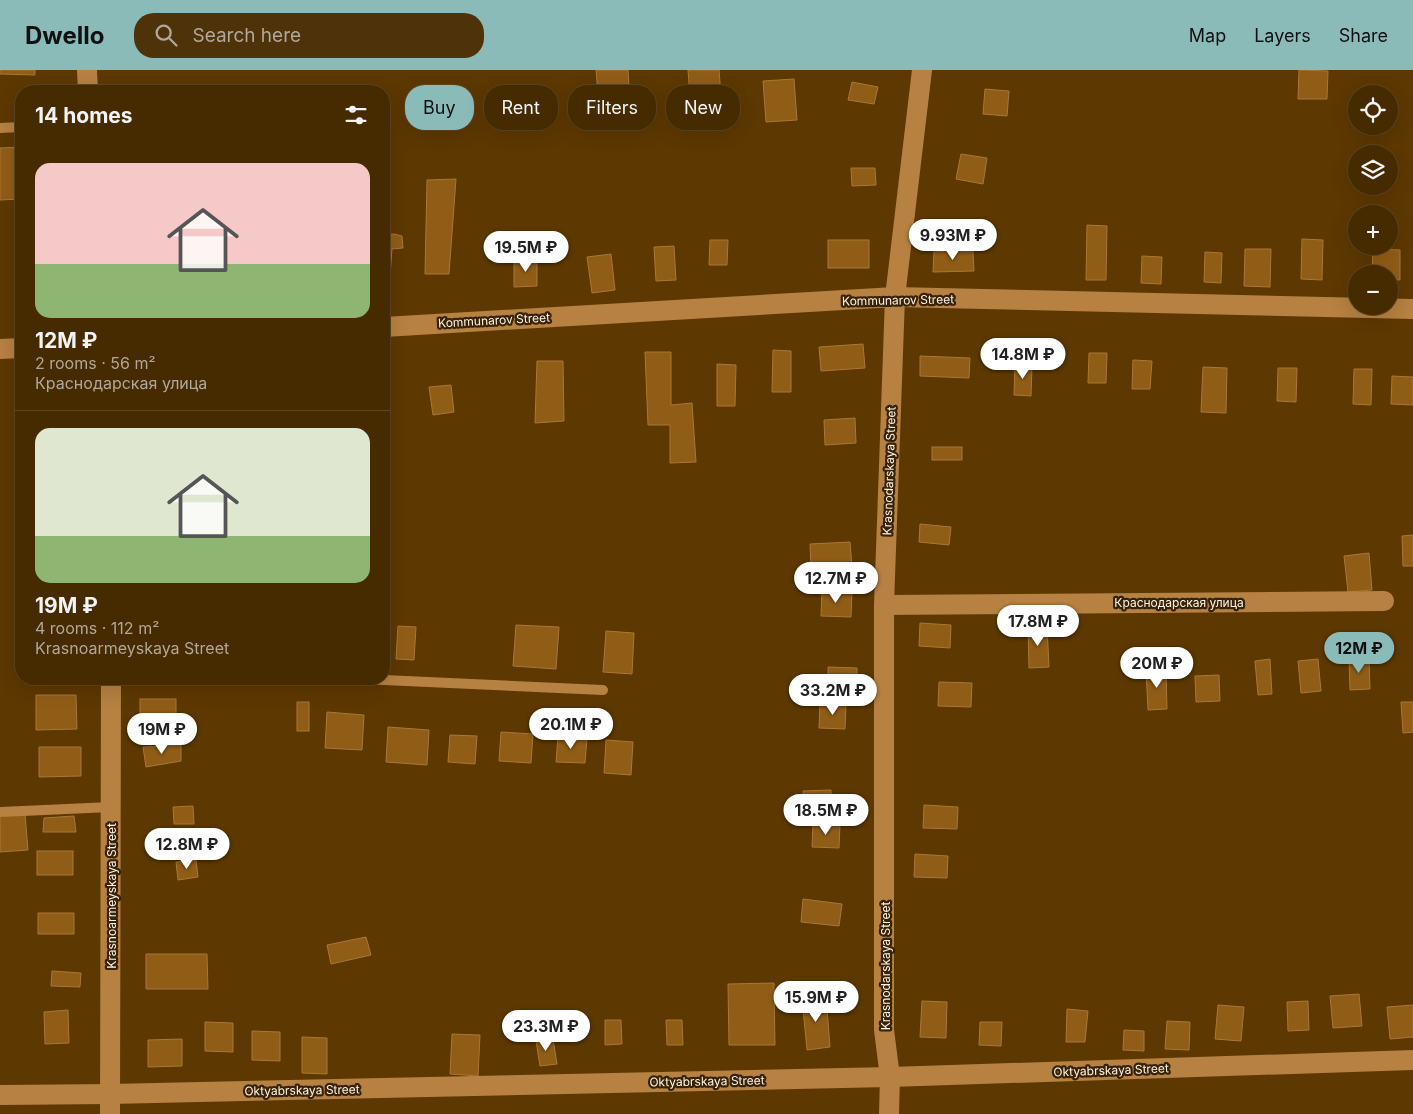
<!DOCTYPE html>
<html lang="en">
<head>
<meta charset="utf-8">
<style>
  :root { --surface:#462a00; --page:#4d320a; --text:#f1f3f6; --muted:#b0a799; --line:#5e4622; --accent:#8bbbb9 }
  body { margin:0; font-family:Inter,sans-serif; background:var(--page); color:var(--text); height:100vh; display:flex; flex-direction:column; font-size:19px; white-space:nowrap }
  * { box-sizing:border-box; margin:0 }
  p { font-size:16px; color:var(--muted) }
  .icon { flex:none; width:28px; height:28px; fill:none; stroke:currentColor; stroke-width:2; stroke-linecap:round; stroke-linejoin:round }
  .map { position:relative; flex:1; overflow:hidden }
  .sheet { position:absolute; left:15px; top:15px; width:375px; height:600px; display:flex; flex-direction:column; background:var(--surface); border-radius:20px; box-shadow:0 5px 20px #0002,0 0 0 1px var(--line) }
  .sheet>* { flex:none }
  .top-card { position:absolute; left:405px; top:15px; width:475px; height:45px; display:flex; gap:10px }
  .controls { position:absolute; left:1348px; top:15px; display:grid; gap:10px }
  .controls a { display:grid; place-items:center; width:50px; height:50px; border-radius:50%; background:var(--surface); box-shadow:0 5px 20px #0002,0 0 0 1px var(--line); font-size:25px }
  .price { position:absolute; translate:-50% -42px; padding:0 11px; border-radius:18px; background:#fff; color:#222; font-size:16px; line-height:32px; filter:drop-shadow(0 1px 2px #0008) }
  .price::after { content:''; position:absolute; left:50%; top:30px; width:15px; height:11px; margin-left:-8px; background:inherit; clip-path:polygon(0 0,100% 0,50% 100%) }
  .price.active { background:var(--accent); color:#111 }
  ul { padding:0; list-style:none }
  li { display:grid; align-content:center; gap:10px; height:265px; padding:0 20px }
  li+li { border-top:1px solid var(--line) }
  li span { display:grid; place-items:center; height:155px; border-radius:15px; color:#555 }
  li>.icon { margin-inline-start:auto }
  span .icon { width:90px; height:90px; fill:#fffc; stroke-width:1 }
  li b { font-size:21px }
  h2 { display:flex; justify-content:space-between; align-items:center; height:60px; padding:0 20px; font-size:21px }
  .tag { padding:0 18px; border-radius:20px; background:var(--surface); box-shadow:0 5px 20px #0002,0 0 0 1px var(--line); font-size:18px; line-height:45px }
  .tag.active { background:var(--accent); color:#111 }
  header { display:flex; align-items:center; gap:30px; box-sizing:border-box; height:70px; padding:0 25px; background:var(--accent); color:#111 }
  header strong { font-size:24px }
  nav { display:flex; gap:28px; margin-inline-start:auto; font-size:18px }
  .search { width:350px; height:45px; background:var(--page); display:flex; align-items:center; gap:12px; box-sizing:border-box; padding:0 18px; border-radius:20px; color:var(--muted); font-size:19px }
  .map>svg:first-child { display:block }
</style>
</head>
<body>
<header>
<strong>Dwello</strong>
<div class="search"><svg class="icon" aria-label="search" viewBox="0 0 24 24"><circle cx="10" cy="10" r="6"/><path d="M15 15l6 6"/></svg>Search here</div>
<nav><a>Map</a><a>Layers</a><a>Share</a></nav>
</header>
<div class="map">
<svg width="1413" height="1044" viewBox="0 0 1413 1044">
  <rect width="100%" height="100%" fill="#5d3800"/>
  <g fill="#905d17" stroke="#ab7736">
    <polygon points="0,0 35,0 35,5 0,4"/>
    <polygon points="596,0 628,0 630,33 599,35"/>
    <polygon points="688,0 719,0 722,37 691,39"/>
    <polygon points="1299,0 1328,1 1327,29 1298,29"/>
    <polygon points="794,9 797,50 766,52 763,11"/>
    <polygon points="852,12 878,17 874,34 848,30"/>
    <polygon points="985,19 1009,21 1007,46 983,44"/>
    <polygon points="21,77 21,129 0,130 0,78"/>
    <polygon points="961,84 987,88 983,114 956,109"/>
    <polygon points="851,98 875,98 876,115 852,116"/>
    <polygon points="456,109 449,204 425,204 427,110"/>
    <polygon points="1087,155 1107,156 1106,210 1086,210"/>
    <polygon points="394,164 402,166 403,178 392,179 390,206 384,206 384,165"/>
    <polygon points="1302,169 1323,170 1322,210 1301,209"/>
    <polygon points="710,170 728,170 727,195 709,195"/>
    <rect x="828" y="170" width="41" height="28"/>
    <polygon points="674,176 676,210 656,211 654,177"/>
    <polygon points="1245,179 1271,179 1270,217 1244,216"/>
    <polygon points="1373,179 1400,180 1400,210 1389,209 1389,204 1372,204"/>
    <polygon points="934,181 973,181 974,201 933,202"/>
    <polygon points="1205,182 1222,183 1221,213 1204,212"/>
    <polygon points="611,184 615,220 592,223 587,187"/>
    <polygon points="1142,186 1162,187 1161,214 1141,213"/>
    <polygon points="537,189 537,216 514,217 514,190"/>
    <polygon points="863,274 865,298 821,301 819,277"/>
    <polygon points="773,280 791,281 791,322 772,322"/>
    <polygon points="645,282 671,282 671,335 692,333 696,392 670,393 670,355 648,355"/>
    <polygon points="1089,283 1107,283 1106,313 1088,313"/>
    <polygon points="920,286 970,288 969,308 920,306"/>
    <polygon points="1133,290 1152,291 1150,319 1132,319"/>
    <polygon points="537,291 563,291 564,351 535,353"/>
    <polygon points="717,294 736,295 735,336 717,336"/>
    <polygon points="1015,295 1032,296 1031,326 1014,325"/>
    <polygon points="1203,297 1227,298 1226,343 1201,342"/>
    <polygon points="1278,298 1297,298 1296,332 1277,331"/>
    <polygon points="1354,299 1372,299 1371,335 1353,334"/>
    <polygon points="386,305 388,347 384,348 384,306"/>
    <polygon points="1392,306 1413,307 1413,335 1391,334"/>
    <polygon points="451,315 454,342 433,345 429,317"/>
    <polygon points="855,348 856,373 825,375 824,350"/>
    <rect x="932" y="377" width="30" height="13"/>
    <polygon points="920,454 951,457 949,475 919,472"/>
    <polygon points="1413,465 1413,496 1403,496 1402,466"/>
    <polygon points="850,472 852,497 811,499 810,474"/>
    <polygon points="1369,483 1372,520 1348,522 1344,486"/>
    <polygon points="822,520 852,521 851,547 821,546"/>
    <polygon points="920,553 951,555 950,578 919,576"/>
    <polygon points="516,555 559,557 556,599 513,596"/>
    <polygon points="398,556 416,557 414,590 396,589"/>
    <polygon points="1047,556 1049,597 1029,598 1028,557"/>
    <polygon points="606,561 634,563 632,604 603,602"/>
    <polygon points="1270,589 1272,624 1258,625 1255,591"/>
    <polygon points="1318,589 1321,621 1301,623 1298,591"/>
    <polygon points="1349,589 1369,589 1370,619 1350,620"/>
    <polygon points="828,597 857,598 857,619 828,618"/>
    <polygon points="1166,599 1167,639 1148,640 1146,600"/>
    <polygon points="1219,605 1220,631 1196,632 1195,606"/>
    <polygon points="939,612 972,613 971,637 938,636"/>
    <polygon points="36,625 76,625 77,659 36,660"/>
    <rect x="140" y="629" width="36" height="17"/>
    <rect x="297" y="632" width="12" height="29"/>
    <polygon points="1401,632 1413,632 1413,662 1403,663"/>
    <polygon points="820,634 846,635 845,659 819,658"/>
    <polygon points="327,642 364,645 362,680 325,678"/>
    <polygon points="388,657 429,660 427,695 386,692"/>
    <polygon points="501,662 533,664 531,693 499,691"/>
    <polygon points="450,665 477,666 475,694 448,692"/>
    <polygon points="558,667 587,669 585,693 556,692"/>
    <polygon points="606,670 633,672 631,705 604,703"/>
    <polygon points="181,675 181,691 146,697 143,677"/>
    <polygon points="39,677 81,677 81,706 39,707"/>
    <polygon points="831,720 831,736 804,737 803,721"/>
    <polygon points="924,735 958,737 957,759 923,758"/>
    <polygon points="193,736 194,754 174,754 173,737"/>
    <polygon points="25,744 28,780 0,782 0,746"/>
    <polygon points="74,746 76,762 43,762 44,748"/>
    <polygon points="813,753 840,754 839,778 812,777"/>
    <rect x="37" y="781" width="36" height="24"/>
    <polygon points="915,784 948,786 947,808 914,807"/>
    <polygon points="196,790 198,807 178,810 176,792"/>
    <polygon points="803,829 842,834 839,856 801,852"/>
    <rect x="38" y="843" width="36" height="21"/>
    <polygon points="366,867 371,885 331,894 327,875"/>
    <polygon points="146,884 207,884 208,919 146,919"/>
    <polygon points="52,901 81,903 80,917 51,916"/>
    <polygon points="774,913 775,975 729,975 728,914"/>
    <polygon points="1359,924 1362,956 1333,958 1330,926"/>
    <polygon points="826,926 830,977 807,980 802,928"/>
    <polygon points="922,931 947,932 946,968 920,967"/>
    <polygon points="1308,931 1309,960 1288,961 1287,932"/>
    <polygon points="1218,935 1244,937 1241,971 1215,969"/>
    <polygon points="1413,935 1413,967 1390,969 1387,937"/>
    <polygon points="1067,939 1088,941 1085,972 1066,972"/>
    <polygon points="68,940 69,973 45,974 44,942"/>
    <polygon points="605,950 621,950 622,974 605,975"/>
    <polygon points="666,950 682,950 683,975 667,975"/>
    <polygon points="1167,951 1190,952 1189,980 1165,979"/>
    <polygon points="205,952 233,953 233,982 205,981"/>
    <polygon points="980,952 1002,952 1001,976 979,975"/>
    <polygon points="1124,960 1144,961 1144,981 1123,980"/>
    <polygon points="252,961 280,962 280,991 252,990"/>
    <polygon points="452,964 480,965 478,1006 450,1004"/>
    <polygon points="302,967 327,968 327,1004 302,1003"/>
    <polygon points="182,969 182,996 148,997 148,970"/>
    <polygon points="553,969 557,994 540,996 536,971"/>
  </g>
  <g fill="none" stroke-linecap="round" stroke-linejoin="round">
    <g stroke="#b68141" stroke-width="10">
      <polyline points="0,58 21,57"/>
      <polyline points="362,609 603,620"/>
      <polyline points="0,742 111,737"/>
    </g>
    <g stroke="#b68141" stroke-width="20">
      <polyline points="87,0 88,21"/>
      <polyline points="384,257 895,227 1413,239"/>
      <polyline points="0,279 21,278"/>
      <polyline points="884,535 1384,531"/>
      <polyline points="0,1025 110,1024 890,1007 1413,990"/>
      <polyline points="110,1044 111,609"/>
      <polyline points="889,1044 890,1007 884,960 884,535 895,227 922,0"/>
    </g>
  </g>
  <g text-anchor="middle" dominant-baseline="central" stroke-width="4.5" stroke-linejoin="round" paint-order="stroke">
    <g font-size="12" fill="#fef2e5" stroke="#382307">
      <text transform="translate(898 230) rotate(-1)">Kommunarov Street</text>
      <text transform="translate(494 250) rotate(-3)">Kommunarov Street</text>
      <text transform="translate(889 401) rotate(-88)">Krasnodarskaya Street</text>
      <text x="1179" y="532">Краснодарская улица</text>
      <text transform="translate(111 826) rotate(-90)">Krasnoarmeyskaya Street</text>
      <text transform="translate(885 896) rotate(-90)">Krasnodarskaya Street</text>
      <text transform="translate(1111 1000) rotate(-2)">Oktyabrskaya Street</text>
      <text transform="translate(707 1011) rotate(-1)">Oktyabrskaya Street</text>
      <text transform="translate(302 1020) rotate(-1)">Oktyabrskaya Street</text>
    </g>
  </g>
</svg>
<div class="controls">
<a><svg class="icon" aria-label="locate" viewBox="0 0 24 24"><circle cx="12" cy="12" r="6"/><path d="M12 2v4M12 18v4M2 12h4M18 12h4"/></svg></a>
<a><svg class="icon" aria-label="layers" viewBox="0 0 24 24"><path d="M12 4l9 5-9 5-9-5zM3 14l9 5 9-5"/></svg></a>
<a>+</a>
<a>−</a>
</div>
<b class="price" style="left:953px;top:191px">9.93M ₽</b>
<b class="price" style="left:526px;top:203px">19.5M ₽</b>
<b class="price" style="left:1023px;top:310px">14.8M ₽</b>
<b class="price" style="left:836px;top:534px">12.7M ₽</b>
<b class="price" style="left:1038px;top:577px">17.8M ₽</b>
<b class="price active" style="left:1359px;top:604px">12M ₽</b>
<b class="price" style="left:1157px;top:619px">20M ₽</b>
<b class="price" style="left:833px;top:646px">33.2M ₽</b>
<b class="price" style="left:571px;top:680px">20.1M ₽</b>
<b class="price" style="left:162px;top:685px">19M ₽</b>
<b class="price" style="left:826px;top:766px">18.5M ₽</b>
<b class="price" style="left:187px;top:800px">12.8M ₽</b>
<b class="price" style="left:816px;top:953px">15.9M ₽</b>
<b class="price" style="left:546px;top:982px">23.3M ₽</b>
<div class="top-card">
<a class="tag active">Buy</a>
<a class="tag">Rent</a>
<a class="tag">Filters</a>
<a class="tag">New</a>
</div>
<section class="sheet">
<h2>14 homes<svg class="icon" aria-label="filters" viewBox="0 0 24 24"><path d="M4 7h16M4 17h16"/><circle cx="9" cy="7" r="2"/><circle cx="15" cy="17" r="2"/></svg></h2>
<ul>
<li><span style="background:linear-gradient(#f6c9c9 65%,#8fb573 0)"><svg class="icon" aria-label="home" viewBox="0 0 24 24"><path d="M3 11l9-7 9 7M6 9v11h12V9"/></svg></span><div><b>12M ₽</b><p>2 rooms · 56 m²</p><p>Краснодарская улица</p></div></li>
<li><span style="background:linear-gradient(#dfe7d0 70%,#8fb573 0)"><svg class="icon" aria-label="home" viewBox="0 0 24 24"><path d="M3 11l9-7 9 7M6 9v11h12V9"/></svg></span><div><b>19M ₽</b><p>4 rooms · 112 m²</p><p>Krasnoarmeyskaya Street</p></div></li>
</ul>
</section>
</div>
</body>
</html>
